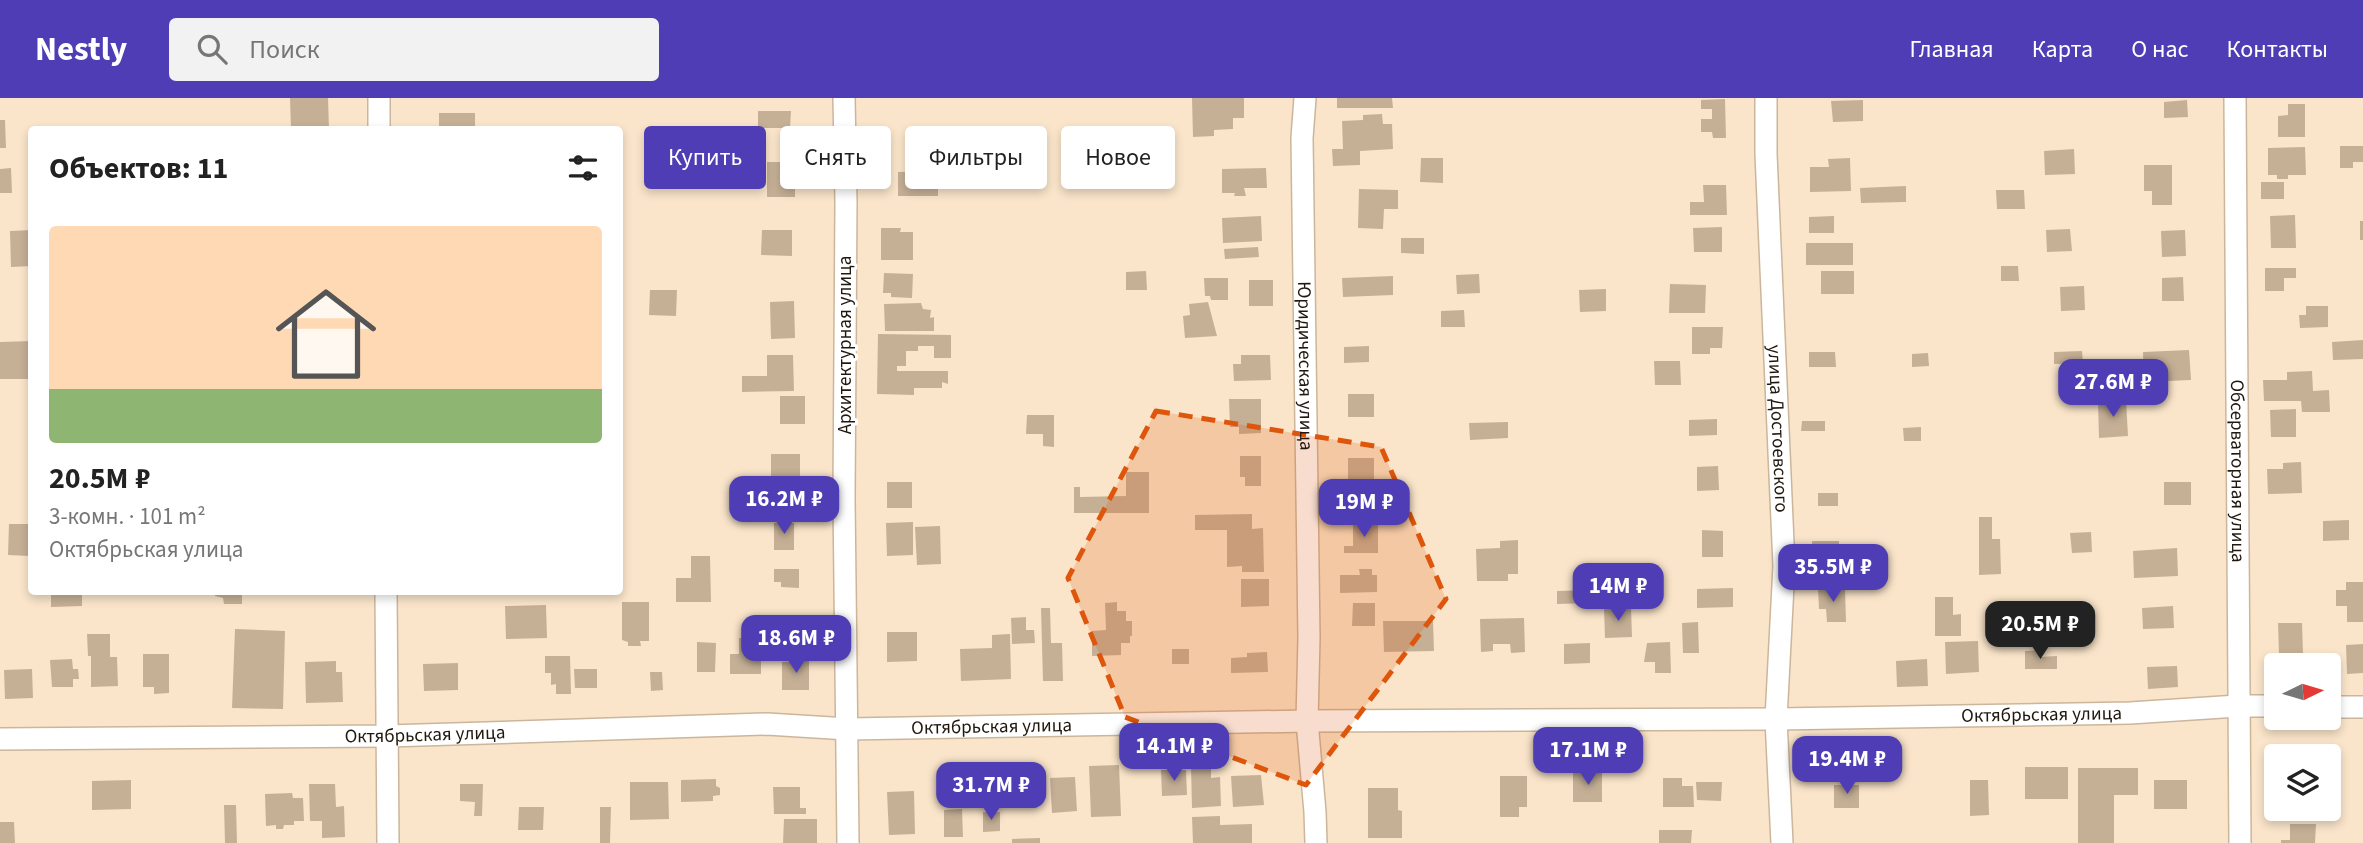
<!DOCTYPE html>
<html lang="ru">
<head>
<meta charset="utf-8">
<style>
  :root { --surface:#fff; --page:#f2f2f2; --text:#222; --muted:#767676; --accent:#4f3db5 }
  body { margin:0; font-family:"Source Sans 3",sans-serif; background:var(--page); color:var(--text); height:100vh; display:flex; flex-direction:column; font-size:26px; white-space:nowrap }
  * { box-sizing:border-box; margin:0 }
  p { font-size:23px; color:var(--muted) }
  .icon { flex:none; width:38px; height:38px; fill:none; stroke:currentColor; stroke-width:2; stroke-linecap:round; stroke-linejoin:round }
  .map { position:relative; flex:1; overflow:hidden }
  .details { position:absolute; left:28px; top:28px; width:595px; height:469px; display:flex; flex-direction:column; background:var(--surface); border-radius:7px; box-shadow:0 4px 10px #0003 }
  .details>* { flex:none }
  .guide { position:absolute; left:644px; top:28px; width:665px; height:63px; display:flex; gap:14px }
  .needle { width:46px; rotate:85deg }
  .fabs { position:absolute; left:2264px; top:555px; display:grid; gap:14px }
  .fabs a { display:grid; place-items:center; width:77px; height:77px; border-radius:7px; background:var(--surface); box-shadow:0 4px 10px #0003; font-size:35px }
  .price { position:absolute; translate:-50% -60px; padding:0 16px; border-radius:14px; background:var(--accent); color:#fff; font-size:23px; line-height:46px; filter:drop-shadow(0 2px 4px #0008) }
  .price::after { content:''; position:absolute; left:50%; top:42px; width:21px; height:16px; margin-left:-10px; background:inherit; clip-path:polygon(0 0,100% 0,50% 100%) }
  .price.current { background:#222; color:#fff }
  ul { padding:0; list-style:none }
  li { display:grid; align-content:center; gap:14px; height:371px; padding:0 21px }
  li span { display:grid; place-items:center; height:217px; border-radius:7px; color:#555 }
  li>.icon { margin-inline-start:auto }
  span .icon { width:126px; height:126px; fill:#fffc; stroke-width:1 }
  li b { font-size:30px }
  h2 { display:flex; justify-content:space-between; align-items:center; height:84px; padding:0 21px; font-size:30px }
  .chip { padding:0 24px; border-radius:7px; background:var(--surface); box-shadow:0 4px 10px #0003; font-size:24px; line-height:63px }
  .chip.current { background:var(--accent); color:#fff }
  header { display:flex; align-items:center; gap:42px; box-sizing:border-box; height:98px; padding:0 35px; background:var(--accent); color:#fff }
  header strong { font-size:33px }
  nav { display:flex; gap:38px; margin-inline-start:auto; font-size:24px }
  .search { width:490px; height:63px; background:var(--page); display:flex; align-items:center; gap:18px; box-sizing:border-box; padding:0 24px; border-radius:7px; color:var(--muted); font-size:26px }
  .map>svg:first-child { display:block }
</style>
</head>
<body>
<header>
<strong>Nestly</strong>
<div class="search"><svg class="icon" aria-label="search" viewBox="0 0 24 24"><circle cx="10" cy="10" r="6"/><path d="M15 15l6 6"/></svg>Поиск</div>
<nav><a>Главная</a><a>Карта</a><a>О нас</a><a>Контакты</a></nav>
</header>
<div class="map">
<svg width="2363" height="745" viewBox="0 0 2363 745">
  <rect width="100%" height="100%" fill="#fae5ca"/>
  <g fill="#c5b096">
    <polygon points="290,0 328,0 329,32 291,32"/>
    <polygon points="1192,0 1244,0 1244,20 1233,20 1233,31 1214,32 1214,38 1193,39"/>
    <polygon points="1337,0 1392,0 1393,10 1337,10"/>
    <polygon points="1725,1 1726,40 1713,40 1712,34 1701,34 1701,21 1712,21 1712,11 1701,11 1701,2"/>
    <polygon points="1863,2 1863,23 1833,24 1831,3"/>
    <polygon points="2187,2 2188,19 2164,20 2164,4"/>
    <polygon points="2288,6 2305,6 2305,39 2278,39 2278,18 2288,17"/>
    <polygon points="758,13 791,13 790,30 758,30"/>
    <rect x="439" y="15" width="36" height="17"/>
    <polygon points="1382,16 1383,26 1392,26 1393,51 1360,53 1360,67 1333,68 1332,51 1343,51 1342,23 1363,22 1363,17"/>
    <polygon points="0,22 5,22 6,50 0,50"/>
    <polygon points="704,32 705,56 653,57 653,34"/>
    <polygon points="2340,48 2363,48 2363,64 2353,64 2353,70 2340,70"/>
    <polygon points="2305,49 2306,77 2288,77 2288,81 2277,81 2277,77 2268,77 2268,50"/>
    <polygon points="2074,51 2075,76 2045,77 2044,53"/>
    <polygon points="1421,60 1443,60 1443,85 1420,84"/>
    <polygon points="1850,60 1851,93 1810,94 1810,69 1829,69 1828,61"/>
    <rect x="767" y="64" width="28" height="35"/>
    <polygon points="2144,67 2172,67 2172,107 2152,107 2152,93 2144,93"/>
    <polygon points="11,70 12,95 0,95 0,71"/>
    <polygon points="1266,70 1267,90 1244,90 1246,98 1234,98 1235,95 1222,95 1222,71"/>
    <polygon points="938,73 938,98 898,98 898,74"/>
    <rect x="2261" y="84" width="23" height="17"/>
    <polygon points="1703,87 1726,87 1727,117 1690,117 1690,104 1704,104"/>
    <polygon points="1906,88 1906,104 1861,105 1860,90"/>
    <polygon points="1359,91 1398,92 1398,111 1384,111 1383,131 1358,130"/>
    <polygon points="1996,92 2024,92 2025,111 1997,111"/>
    <polygon points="2295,117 2296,150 2271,150 2270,118"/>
    <polygon points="1261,118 1262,143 1223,145 1222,120"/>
    <polygon points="1834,118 1834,135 1809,135 1809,119"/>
    <rect x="2360" y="123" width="3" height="19"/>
    <polygon points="1722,129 1722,154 1694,154 1693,130"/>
    <polygon points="881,130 901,130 900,134 913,134 913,162 881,162"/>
    <polygon points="2070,131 2072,153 2047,154 2046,132"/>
    <polygon points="32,132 32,168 11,169 10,133"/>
    <polygon points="762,132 792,132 792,158 761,157"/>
    <polygon points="2185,132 2186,158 2162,159 2161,133"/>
    <polygon points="1401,140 1424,140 1424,156 1401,155"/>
    <rect x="1806" y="145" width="47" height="22"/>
    <polygon points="1258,149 1259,159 1225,161 1224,151"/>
    <polygon points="2001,168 2018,168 2019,183 2001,183"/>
    <polygon points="2265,170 2296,170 2296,180 2284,180 2284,193 2265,193"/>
    <polygon points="1146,173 1147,192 1126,192 1126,174"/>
    <rect x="1821" y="173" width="33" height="23"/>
    <polygon points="884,175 913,176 912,200 891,199 891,195 883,195"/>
    <polygon points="1479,176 1480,195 1457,196 1456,177"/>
    <polygon points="1393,178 1393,197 1343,199 1342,180"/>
    <polygon points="2183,179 2184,203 2162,203 2162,180"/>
    <polygon points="1204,180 1228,180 1228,202 1211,202 1210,198 1205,198"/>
    <rect x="1249" y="182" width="24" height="26"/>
    <polygon points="1670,186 1706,187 1705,215 1669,215"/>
    <polygon points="2084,188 2085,212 2061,213 2060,189"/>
    <polygon points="1606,191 1606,213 1580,214 1579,192"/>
    <polygon points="650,192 677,192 676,218 649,217"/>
    <polygon points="794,203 795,240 771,241 770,204"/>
    <polygon points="1208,204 1217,238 1185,240 1183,218 1190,217 1189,206"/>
    <polygon points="921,205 923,211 931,212 930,220 934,219 934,233 885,233 884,206"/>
    <polygon points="2306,208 2328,208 2328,229 2300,230 2299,217 2306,217"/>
    <polygon points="1464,212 1465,229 1441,229 1441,213"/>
    <polygon points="1692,229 1723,229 1722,250 1710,250 1710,256 1692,256"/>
    <polygon points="878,236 951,237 951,260 934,260 934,248 918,248 918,253 906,253 906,268 897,268 897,273 948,273 948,286 942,284 942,290 914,290 914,297 877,296"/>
    <polygon points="2363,242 2363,261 2333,262 2332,244"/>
    <polygon points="32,243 32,281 0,281 0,244"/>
    <polygon points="1369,248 1369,264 1344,265 1344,249"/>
    <polygon points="2189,252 2191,282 2144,284 2143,254"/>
    <polygon points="2082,253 2083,265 2054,266 2054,254"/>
    <polygon points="1809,254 1835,254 1836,269 1809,269"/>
    <polygon points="1928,255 1929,268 1912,269 1912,256"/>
    <polygon points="767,257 793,257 794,293 742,294 742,278 767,278"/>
    <polygon points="1241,257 1270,257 1271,282 1234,283 1233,266 1241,266"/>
    <polygon points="1654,263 1680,263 1681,287 1655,287"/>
    <polygon points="2312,273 2313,293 2329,292 2330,314 2302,314 2301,303 2264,303 2263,282 2287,282 2287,274"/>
    <rect x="1348" y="296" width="26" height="23"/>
    <rect x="780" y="298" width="25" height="28"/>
    <polygon points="1229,301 1261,301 1261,335 1239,336 1239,329 1230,329"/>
    <polygon points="2126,302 2128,338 2099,340 2098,304"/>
    <polygon points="2296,311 2296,339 2271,339 2270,312"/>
    <polygon points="1027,317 1054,317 1054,349 1043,348 1043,336 1026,336"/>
    <polygon points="1717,321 1717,337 1689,338 1689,322"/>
    <polygon points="1802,323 1825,323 1825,333 1801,333"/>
    <polygon points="1508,324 1508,340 1470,342 1469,325"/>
    <polygon points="1921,329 1921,343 1904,343 1903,330"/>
    <polygon points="771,356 800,356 800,395 771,394"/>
    <polygon points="1240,358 1261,358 1261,388 1245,388 1245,379 1240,379"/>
    <rect x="1348" y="360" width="26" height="30"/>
    <polygon points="2301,364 2302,395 2268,396 2267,371 2283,371 2283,365"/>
    <polygon points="1718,368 1719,392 1697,393 1697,369"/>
    <polygon points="1126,374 1149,374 1149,415 1074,415 1074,389 1080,389 1080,399 1126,398"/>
    <rect x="887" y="384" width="25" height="26"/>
    <rect x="2164" y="384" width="27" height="23"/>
    <rect x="1818" y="395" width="20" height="13"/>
    <polygon points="1252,416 1252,431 1263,430 1264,474 1242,474 1242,468 1227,469 1227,432 1195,432 1195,417"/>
    <polygon points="1979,419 1992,419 1992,441 2000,441 2001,476 1979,477"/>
    <polygon points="2349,422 2349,442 2323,443 2323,423"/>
    <polygon points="913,424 913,457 887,458 886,425"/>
    <rect x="774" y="425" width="20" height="27"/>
    <polygon points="9,426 32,426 30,458 8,457"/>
    <polygon points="1353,426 1378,426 1378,455 1344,455 1344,448 1353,448"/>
    <polygon points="940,428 941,466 917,467 915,429"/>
    <polygon points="1702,432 1723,433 1723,459 1702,459"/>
    <polygon points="2091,434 2092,454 2072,455 2070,435"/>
    <polygon points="1518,442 1518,476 1508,476 1508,483 1477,483 1476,451 1500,450 1500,443"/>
    <polygon points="1812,443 1839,443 1839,478 1802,477 1802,468 1812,468"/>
    <polygon points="2177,450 2178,478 2134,480 2133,453"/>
    <polygon points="691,458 710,458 711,504 676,504 676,480 691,480"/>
    <polygon points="774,471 799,471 799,490 781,489 781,484 774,484"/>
    <polygon points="1359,471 1372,471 1372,477 1377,477 1377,494 1340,495 1340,477 1360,477"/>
    <polygon points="1241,481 1269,481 1269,508 1241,509"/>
    <polygon points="2346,484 2363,484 2363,524 2347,524 2347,508 2336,508 2336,492 2346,492"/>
    <polygon points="1733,490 1733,509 1697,510 1697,491"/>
    <polygon points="1818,490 1845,490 1846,524 1827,524 1826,511 1819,511"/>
    <polygon points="1590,492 1590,505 1557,506 1557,493"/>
    <polygon points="51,494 82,494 82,508 51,509"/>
    <polygon points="215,494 242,494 242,506 224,506 223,500 215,498"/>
    <polygon points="1935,499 1953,499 1953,517 1961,516 1961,538 1935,538"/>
    <polygon points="622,504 649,504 649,543 640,543 641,548 628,548 628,544 622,542"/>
    <polygon points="1117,504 1117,513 1126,513 1126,523 1132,523 1132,538 1130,538 1130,545 1121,545 1121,557 1092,558 1092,533 1106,532 1105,505"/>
    <polygon points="1353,505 1375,505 1375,528 1352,528"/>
    <polygon points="546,507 547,540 506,541 505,508"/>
    <polygon points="2064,508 2065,529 2048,530 2047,509"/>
    <polygon points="2173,508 2174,530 2143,531 2142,510"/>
    <polygon points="1631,509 1632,539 1605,540 1604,510"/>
    <polygon points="1041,510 1050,510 1051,545 1062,545 1063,583 1043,583"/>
    <polygon points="1026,519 1026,532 1034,532 1035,545 1012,546 1011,520"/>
    <polygon points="1524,520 1525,554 1511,555 1510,546 1493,546 1493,553 1481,554 1480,521"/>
    <polygon points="1383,523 1433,523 1434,553 1384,554"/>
    <polygon points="1698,524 1699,555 1683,555 1682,525"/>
    <polygon points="2278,525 2302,525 2303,556 2318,556 2319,567 2277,567 2277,591 2269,591 2268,557 2279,556"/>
    <polygon points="235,531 285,533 283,611 232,610"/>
    <polygon points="887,534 917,534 917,563 887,564"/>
    <polygon points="87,536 110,536 110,559 117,559 118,588 91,589 91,558 88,558"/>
    <polygon points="1010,536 1011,581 961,583 960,551 992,550 992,537"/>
    <polygon points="739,540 761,540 761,576 730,576 730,556 739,556"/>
    <polygon points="1978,543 1979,574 1946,576 1945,544"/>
    <polygon points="697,544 716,545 715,574 697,574"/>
    <polygon points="1670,544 1671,575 1655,575 1655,564 1644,564 1647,545"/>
    <polygon points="1590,545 1590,565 1564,566 1564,546"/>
    <polygon points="2363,546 2363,575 2347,576 2346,547"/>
    <rect x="1172" y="551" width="17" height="15"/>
    <polygon points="2040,552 2040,559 2057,558 2057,571 2025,571 2025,553"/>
    <polygon points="1267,554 1268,574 1231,575 1231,560 1247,559 1247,555"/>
    <polygon points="143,556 169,556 169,595 154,596 154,589 143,589"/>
    <polygon points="545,558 570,558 571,596 556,596 556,586 551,587 551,575 545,575"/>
    <polygon points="789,559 802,559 802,563 809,563 809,592 782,592 782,564 789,564"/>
    <polygon points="72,561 73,571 78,571 79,581 73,581 73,589 52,589 50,562"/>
    <polygon points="1927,561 1928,588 1897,589 1896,563"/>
    <polygon points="336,563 336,574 342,574 343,604 306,605 305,564"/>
    <polygon points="458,565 458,592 424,593 423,566"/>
    <polygon points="2177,568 2178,589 2148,591 2147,569"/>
    <polygon points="32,571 33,600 5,601 4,572"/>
    <polygon points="574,571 597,571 597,590 575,590"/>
    <polygon points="650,574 662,574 663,592 651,593"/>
    <polygon points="1119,667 1121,718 1091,719 1089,668"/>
    <polygon points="1211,667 1211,680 1220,679 1221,708 1192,710 1191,668"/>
    <rect x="2025" y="669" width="43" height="32"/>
    <polygon points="2078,670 2138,670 2138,697 2114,697 2114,745 2078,745"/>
    <polygon points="1161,672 1186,672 1187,697 1162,698"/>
    <rect x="1573" y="675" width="29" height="29"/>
    <polygon points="1261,677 1264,707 1233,709 1231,678"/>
    <polygon points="1500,678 1527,678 1527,709 1519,709 1519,719 1500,719"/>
    <polygon points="955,679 972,679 973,691 982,690 982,703 955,704"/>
    <polygon points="1075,679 1077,713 1052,715 1050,680"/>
    <polygon points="1663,680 1682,680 1682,688 1693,688 1694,709 1663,709"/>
    <polygon points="716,681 716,688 720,690 720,697 713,698 713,703 681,704 681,682"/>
    <polygon points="987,681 1002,681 1002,701 988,701"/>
    <polygon points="131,682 131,711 92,712 92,683"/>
    <polygon points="1970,682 1988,682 1989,717 1970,718"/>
    <rect x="2154" y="682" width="33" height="29"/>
    <polygon points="630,684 668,684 669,721 630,722"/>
    <polygon points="1696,684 1722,684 1721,703 1697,702"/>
    <polygon points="309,686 335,686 336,709 344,708 345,739 322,740 322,723 310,723"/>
    <polygon points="460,686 483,686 482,718 474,718 475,704 460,703"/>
    <polygon points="1022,687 1036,687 1037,710 1023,710"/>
    <rect x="1834" y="687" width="25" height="23"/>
    <polygon points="773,689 800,689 800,710 806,710 806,716 774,716"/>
    <polygon points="1368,690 1398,690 1398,712 1402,713 1402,740 1368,740"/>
    <polygon points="914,693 915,736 889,737 887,694"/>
    <polygon points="292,695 293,700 303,700 304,723 294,723 294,727 284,727 283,731 276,731 276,727 266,728 265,696"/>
    <polygon points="224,707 236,707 237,745 225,745"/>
    <polygon points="519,709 544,709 543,732 518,732"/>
    <polygon points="600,709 611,709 610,745 600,745"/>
    <polygon points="962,711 963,739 944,739 944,712"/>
    <polygon points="983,714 1000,714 1000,733 983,734"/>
    <polygon points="1220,718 1220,727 1252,726 1252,745 1193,745 1192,719"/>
    <polygon points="784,721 817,721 817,745 783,745"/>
    <polygon points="0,724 14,724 15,745 0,745"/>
    <polygon points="2290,726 2316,726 2315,745 2281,745 2281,742 2290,742"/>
    <polygon points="1659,732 1692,732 1691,745 1659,745"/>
    <polygon points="1040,740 1040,745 1012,745 1012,741"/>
  </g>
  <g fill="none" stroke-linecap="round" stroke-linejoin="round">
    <defs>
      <g id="minor">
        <polyline points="379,0 379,32"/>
        <polyline points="844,0 846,104 844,400 848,745"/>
        <path id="s1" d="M1305,0L1302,40L1309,540L1307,623L1315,714L1316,745"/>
        <path id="s2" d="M1766,0V56L1784,468L1776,621L1782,745"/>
        <path id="s3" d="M2235,0L2240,745"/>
        <polyline points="386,494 388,745"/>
        <polyline points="2329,609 2363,609"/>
        <path id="s4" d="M0,641L388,638L767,626L848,631L1307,623L1776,621L2130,615L2238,608H2277"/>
      </g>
    </defs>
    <use href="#minor" stroke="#cbb69c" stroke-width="24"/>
    <use href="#minor" stroke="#fff" stroke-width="21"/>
  </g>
  <path fill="#de560c" fill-opacity="0.2" stroke="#de560c" stroke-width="5" stroke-dasharray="14 9" stroke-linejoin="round" d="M1156,313L1381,349L1446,501L1306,687L1125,619L1068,480Z"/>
  <g text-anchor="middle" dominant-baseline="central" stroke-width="6" stroke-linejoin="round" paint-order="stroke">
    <g font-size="19" fill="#20180f" stroke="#fff">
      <text transform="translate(845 247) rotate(-90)">Архитектурная улица</text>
      <text stroke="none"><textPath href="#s1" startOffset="268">Юридическая улица</textPath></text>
      <text stroke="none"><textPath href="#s2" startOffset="331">улица Достоевского</textPath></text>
      <text stroke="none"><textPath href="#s3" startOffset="373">Обсерваторная улица</textPath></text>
      <text stroke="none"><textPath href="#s4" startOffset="2042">Октябрьская улица</textPath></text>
      <text stroke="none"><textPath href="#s4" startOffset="992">Октябрьская улица</textPath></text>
      <text stroke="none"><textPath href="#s4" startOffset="425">Октябрьская улица</textPath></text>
    </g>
  </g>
</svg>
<div class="fabs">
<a><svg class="needle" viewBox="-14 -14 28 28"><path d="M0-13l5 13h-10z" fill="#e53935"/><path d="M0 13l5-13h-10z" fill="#767676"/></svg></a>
<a><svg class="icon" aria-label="layers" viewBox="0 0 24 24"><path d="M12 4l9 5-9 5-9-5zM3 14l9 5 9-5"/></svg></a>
</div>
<b class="price" style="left:2113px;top:321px">27.6M ₽</b>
<b class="price" style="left:784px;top:438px">16.2M ₽</b>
<b class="price" style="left:1364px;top:441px">19M ₽</b>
<b class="price" style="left:1833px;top:506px">35.5M ₽</b>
<b class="price" style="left:1618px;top:525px">14M ₽</b>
<b class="price current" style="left:2040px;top:563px">20.5M ₽</b>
<b class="price" style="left:796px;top:577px">18.6M ₽</b>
<b class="price" style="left:1174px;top:685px">14.1M ₽</b>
<b class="price" style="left:1588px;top:689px">17.1M ₽</b>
<b class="price" style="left:1847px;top:698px">19.4M ₽</b>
<b class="price" style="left:991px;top:724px">31.7M ₽</b>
<div class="guide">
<a class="chip current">Купить</a>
<a class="chip">Снять</a>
<a class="chip">Фильтры</a>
<a class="chip">Новое</a>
</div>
<section class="details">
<h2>Объектов: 11<svg class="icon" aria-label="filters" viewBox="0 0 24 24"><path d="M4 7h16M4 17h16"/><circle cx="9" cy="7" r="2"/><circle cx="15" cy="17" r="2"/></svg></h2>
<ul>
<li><span style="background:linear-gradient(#ffd9b3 75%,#8fb573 0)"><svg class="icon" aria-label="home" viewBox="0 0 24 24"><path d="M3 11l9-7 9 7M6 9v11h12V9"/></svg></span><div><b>20.5M ₽</b><p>3-комн. · 101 m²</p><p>Октябрьская улица</p></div></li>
</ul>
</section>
</div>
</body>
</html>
